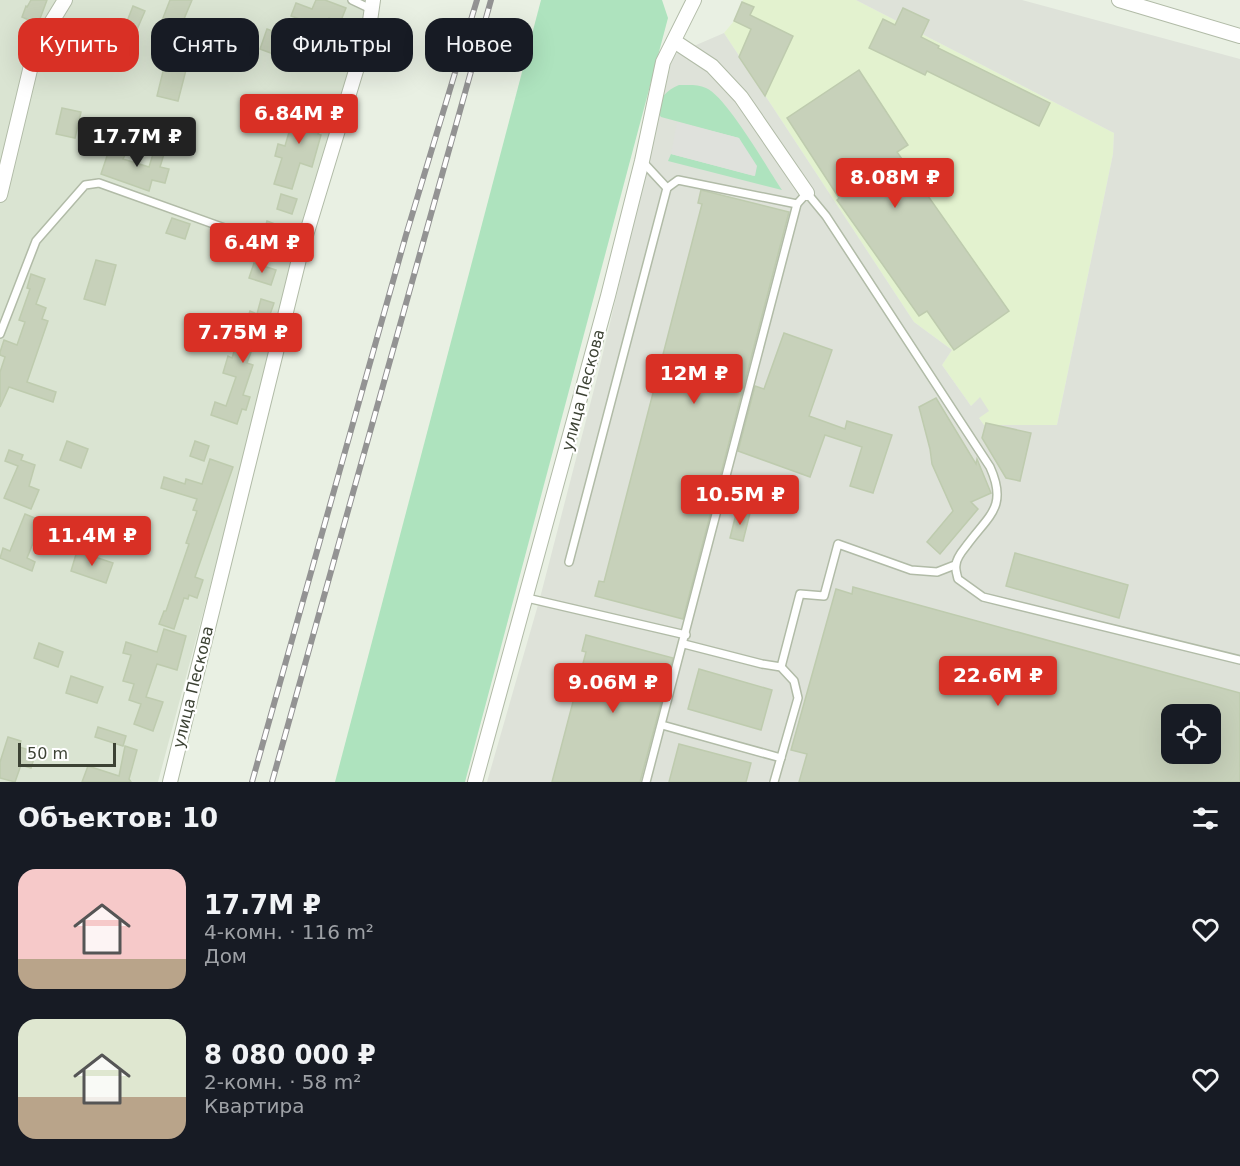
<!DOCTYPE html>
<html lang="ru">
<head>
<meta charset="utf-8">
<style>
  :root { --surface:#171b24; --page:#242831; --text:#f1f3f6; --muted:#9ea1a6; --accent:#d93025 }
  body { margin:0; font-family:"DejaVu Sans",sans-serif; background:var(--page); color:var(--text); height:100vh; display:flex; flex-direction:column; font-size:22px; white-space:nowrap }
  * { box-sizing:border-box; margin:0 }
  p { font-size:20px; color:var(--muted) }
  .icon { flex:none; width:33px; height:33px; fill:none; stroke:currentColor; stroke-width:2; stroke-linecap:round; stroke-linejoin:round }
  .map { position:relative; height:782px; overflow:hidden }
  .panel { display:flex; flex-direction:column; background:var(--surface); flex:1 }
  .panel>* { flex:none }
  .top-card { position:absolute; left:18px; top:18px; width:600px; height:54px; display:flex; gap:12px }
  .tools { position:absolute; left:1161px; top:704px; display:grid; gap:12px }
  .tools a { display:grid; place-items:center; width:60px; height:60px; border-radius:12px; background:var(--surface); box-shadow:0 6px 24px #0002; font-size:30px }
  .scale { position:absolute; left:18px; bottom:15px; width:98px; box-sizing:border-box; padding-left:6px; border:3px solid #3c4234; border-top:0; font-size:16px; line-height:21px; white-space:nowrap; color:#3c4234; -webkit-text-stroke:4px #fff; paint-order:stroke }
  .price { position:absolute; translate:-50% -51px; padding:0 14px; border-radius:6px; background:var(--accent); color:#fff; font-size:20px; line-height:39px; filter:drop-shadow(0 2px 3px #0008) }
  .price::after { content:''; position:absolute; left:50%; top:36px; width:18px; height:14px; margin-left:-9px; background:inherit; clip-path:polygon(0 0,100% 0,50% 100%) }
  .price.active { background:#222; color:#fff }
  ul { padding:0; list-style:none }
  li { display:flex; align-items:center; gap:18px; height:150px; padding:0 18px }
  li span { display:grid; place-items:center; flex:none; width:168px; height:120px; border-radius:18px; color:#555 }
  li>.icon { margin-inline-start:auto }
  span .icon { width:72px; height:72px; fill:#fffc; stroke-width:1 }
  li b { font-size:26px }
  h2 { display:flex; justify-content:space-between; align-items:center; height:72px; padding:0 18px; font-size:26px }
  .tag { padding:0 21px; border-radius:18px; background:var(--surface); box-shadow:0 6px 24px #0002; font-size:21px; line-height:54px }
  .tag.active { background:var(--accent); color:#fff }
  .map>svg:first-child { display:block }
</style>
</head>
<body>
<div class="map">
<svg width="1240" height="782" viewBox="0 0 1240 782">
  <rect width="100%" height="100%" fill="#e9f0e3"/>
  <polygon fill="#dae4d2" points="0,0 366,0 356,62 304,234 158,782 0,782"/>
  <polygon fill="#e3f2cf" points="743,0 856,0 1114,133 1113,154 1057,425 984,425 979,418 981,398 971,406 942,365 952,350 914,322 724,33 734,21"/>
  <path fill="#dee2d9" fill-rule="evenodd" d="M856,0H1022L1240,59V782H487L540,598L598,374L673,55L724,33L914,322L952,350L942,365L971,406L980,397L989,411L979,418L984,425H1057L1113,154L1114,133ZM1172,714H1210V753H1172Z"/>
  <g fill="#aee3be">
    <polygon points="541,0 662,0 668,18 465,782 335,782"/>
    <path d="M679,85C688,85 698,84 706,88C727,97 767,168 782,190L668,161L671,154L754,176L739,138L661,117L657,111C659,98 667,90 679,85Z"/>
  </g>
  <polygon fill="#dfe1dc" points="677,122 739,138 757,166 755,176 671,154"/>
  <g fill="#c7d1ba" stroke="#becbae" stroke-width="1.5" fill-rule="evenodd">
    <polygon points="31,0 47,0 38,24 22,17 26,6 27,7"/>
    <polygon points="170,0 192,0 184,19 191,21 174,63 187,66 178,101 157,96 169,47 154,41"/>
    <polygon points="316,0 325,0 346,8 340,23 329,18 317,49 300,43 308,22 291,16 296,3 312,9"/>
    <polygon points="742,2 754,7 750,15 793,36 765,96 739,57 751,29 734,21"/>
    <polygon points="133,6 145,11 135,34 124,29"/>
    <polygon points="903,8 929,20 921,37 939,46 938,48 1050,103 1039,126 927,71 925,75 869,48 883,19 895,25"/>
    <polygon points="267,29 291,38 284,58 260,49"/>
    <polygon points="88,33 123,43 118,61 85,50"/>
    <polygon points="859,70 908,145 897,152 1009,311 954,350 927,311 919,316 837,200 839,198 787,118"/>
    <polygon points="311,98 323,102 316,127 320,128 318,134 321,135 312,167 300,163 292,189 274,184 282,158 275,156 278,144 285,146 294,115 305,118"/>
    <polygon points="62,108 81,112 75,138 56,134"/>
    <polygon points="158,138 168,141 160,167 169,169 165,183 152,180 149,191 101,174 109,150 125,155 123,159 149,167"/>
    <polygon points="701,190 789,212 683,619 595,596 599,581 604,582 702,204 698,203"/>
    <polygon points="281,194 297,199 292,214 277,209"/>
    <polygon points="172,218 190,224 185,239 166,233"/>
    <polygon points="267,221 280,226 276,239 263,235"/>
    <polygon points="96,260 116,265 105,305 84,299"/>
    <polygon points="254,263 276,270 271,285 249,278"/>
    <polygon points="31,274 45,279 36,304 46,308 42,319 48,321 27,382 56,392 53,402 9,387 0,407 0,372 5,357 0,355 0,352 4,340 17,345 25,322 19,320 30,289 27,288"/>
    <polygon points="261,299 274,303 262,338 257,336 247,363 253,365 243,395 250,397 246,410 242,409 237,424 211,415 215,402 226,406 236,377 223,373 228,356 232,358 239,336 241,337 250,311 257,314"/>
    <polygon points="784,333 832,350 809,416 845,429 847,421 892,435 873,493 850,486 862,447 825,435 810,477 738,451 755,386 764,389"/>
    <polygon points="936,398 976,464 977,459 991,493 971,502 978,509 940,554 927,542 953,511 932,464 930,449 919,407"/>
    <polygon points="986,423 1031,433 1020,481 1006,478 982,438"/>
    <polygon points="67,441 88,449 81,468 60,460"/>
    <polygon points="195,441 209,446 204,461 190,456"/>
    <polygon points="9,450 23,455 21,460 35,465 29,486 39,490 31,509 4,498 18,466 5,461"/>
    <polygon points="210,459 233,467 195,577 203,580 197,598 189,595 188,599 184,598 174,629 159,624 164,611 166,611 189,544 186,543 197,511 193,510 197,499 161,488 164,477 185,484 186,479 202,484"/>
    <polygon points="737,510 750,513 743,541 730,538"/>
    <polygon points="25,514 42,521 27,558 35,562 32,571 0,558 3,548 10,551"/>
    <polygon points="77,551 113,563 106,583 71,571"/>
    <polygon points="1015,553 1128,585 1119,618 1006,586"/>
    <path d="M853,587L1240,693V782H799L807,754L791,750L836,589L852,594ZM1172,714H1210V753H1172Z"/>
    <polygon points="164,629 186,636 177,670 157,664 146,697 163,702 153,731 134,724 141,704 129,700 134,684 123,681 131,655 123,653 126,642 157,652"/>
    <polygon points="586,635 673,658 640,782 552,782 586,652 582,651"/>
    <polygon points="39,643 63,652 58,667 34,658"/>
    <polygon points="699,669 772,690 761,730 688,709"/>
    <polygon points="71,676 103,687 97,703 66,693"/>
    <polygon points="98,727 126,736 123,746 95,737"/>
    <polygon points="8,737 21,741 19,747 36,752 31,768 21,765 15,782 0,778 0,762"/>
    <polygon points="679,744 751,763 746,782 669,782"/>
    <polygon points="125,746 137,750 129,779 131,782 82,782 88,766 119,776"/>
  </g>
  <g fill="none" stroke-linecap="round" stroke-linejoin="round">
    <defs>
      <g id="lane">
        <polyline points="352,0 371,9"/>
        <polyline points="667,188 678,180 797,204"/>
        <polyline points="0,334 36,241 85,185 99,183 300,255"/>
        <polyline points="569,562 667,188 642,161"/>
        <polyline points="527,598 686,635"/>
        <polyline points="684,644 762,664 781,667 794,681 798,698 774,782"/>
        <polyline points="781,667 800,594 824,596 838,544 911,570 937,572 955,565"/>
        <polyline points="662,725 781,758"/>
        <path d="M646,782L797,204L807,193L826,216L990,467C1008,507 989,515 967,545C963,550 956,558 956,565C955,569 957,575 958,579L983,597L1240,660"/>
      </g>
      <g id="street">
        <polyline points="1119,0 1240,36"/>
        <polyline points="674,41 712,66 741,97 807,193"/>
        <polyline points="0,195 35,49 65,0"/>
        <polyline points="170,782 300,255 369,28 373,0"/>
        <polyline points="475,782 608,296 642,161 663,62 694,0"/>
      </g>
    </defs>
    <use href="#lane" stroke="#b1bba7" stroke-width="10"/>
    <use href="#street" stroke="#b1bba7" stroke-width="16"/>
    <use href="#lane" stroke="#fff" stroke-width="7"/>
    <use href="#street" stroke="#fff" stroke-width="14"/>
    <defs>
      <g id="rail">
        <polyline points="252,782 406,235 477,0"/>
        <polyline points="272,782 491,0"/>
      </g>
    </defs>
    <use href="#rail" stroke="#939393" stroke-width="6"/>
    <use href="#rail" stroke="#fff" stroke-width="4" stroke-dasharray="11" stroke-linecap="butt"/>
  </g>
  <g text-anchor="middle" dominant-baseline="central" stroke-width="4.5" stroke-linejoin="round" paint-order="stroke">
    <g font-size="16" fill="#3c4234" stroke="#fff">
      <text transform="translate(583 390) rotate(-75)">улица Пескова</text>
      <text transform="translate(193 687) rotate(-76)">улица Пескова</text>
    </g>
  </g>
</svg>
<div class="tools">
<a><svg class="icon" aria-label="locate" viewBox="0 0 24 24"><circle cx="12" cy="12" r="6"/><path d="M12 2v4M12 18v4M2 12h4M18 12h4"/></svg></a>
</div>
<div class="scale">50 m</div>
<b class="price" style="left:299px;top:145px">6.84M ₽</b>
<b class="price active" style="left:137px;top:168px">17.7M ₽</b>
<b class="price" style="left:895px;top:209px">8.08M ₽</b>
<b class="price" style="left:262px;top:274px">6.4M ₽</b>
<b class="price" style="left:243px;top:364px">7.75M ₽</b>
<b class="price" style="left:694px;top:405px">12M ₽</b>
<b class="price" style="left:740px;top:526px">10.5M ₽</b>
<b class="price" style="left:92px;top:567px">11.4M ₽</b>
<b class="price" style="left:998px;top:707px">22.6M ₽</b>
<b class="price" style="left:613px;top:714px">9.06M ₽</b>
<div class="top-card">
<a class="tag active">Купить</a>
<a class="tag">Снять</a>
<a class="tag">Фильтры</a>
<a class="tag">Новое</a>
</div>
</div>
<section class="panel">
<h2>Объектов: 10<svg class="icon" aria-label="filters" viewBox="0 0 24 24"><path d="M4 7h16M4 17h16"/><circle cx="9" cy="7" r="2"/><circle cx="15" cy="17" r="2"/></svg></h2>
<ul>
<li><span style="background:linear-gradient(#f6c9c9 75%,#b9a48a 0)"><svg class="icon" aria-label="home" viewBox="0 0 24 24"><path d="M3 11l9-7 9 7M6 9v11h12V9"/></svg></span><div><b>17.7M ₽</b><p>4-комн. · 116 m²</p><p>Дом</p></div><svg class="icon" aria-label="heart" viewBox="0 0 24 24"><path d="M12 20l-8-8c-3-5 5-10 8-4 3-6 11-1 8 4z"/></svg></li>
<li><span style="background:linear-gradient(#dfe7d0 65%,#b9a48a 0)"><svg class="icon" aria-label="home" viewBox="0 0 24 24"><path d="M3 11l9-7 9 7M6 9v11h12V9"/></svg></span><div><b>8 080 000 ₽</b><p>2-комн. · 58 m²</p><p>Квартира</p></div><svg class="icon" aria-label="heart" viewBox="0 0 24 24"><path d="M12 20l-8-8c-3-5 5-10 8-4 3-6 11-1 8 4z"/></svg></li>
</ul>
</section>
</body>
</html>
